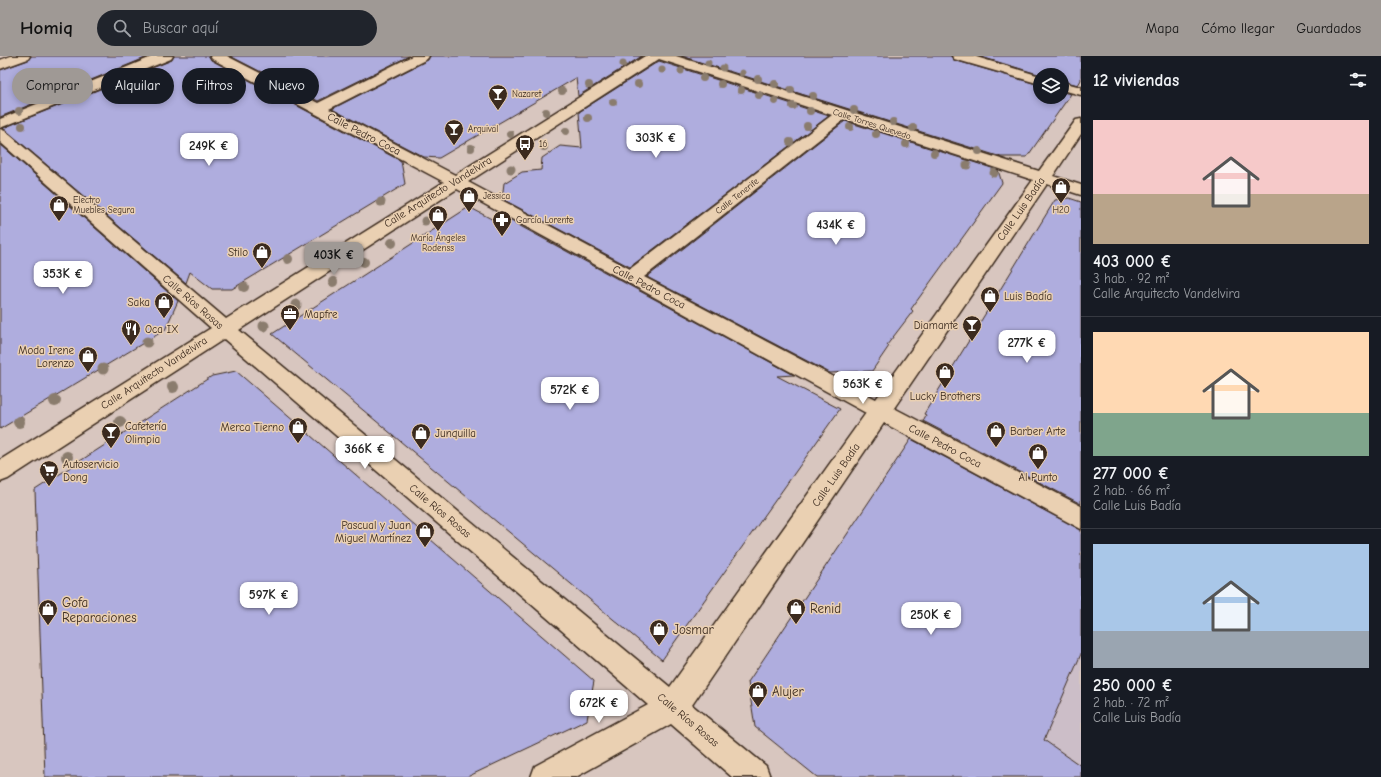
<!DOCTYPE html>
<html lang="es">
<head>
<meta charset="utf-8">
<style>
  :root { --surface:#171b24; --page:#20242c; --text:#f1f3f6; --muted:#9ea1a6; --line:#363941; --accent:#9f9995 }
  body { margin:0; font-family:"Comic Neue",sans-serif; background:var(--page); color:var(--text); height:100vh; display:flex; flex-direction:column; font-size:15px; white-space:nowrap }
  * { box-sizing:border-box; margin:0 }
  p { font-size:13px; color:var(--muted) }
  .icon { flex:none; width:22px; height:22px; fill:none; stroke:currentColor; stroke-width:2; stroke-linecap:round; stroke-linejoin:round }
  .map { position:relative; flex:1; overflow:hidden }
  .sheet { display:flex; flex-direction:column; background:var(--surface); width:300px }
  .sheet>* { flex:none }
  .guide { position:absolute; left:12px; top:12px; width:380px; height:36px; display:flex; gap:8px }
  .fabs { position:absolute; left:1033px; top:12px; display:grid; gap:8px }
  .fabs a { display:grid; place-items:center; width:36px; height:36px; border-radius:50%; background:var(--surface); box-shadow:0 2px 6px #0003; font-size:20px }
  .price { position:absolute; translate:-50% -34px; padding:0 9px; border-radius:8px; background:#fff; color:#222; font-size:13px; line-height:26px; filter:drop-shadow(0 1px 2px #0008) }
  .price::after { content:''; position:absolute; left:50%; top:24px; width:12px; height:9px; margin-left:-6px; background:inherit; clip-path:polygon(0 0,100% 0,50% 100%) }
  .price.current { background:var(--accent); color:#111 }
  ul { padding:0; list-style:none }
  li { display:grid; align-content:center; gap:8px; height:212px; padding:0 12px }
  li+li { border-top:1px solid var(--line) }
  li span { display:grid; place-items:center; height:124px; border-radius:0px; color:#555 }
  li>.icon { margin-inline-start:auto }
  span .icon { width:72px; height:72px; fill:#fffc; stroke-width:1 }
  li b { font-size:17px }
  h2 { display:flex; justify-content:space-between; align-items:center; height:48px; padding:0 12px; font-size:17px }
  .pill { padding:0 14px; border-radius:18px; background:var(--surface); box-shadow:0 2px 6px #0003; font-size:14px; line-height:36px }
  .pill.current { background:var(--accent); color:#111 }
  header { display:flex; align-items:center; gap:24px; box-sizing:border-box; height:56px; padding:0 20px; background:var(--accent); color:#111 }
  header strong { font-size:19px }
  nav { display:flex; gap:22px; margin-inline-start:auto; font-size:14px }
  .search { width:280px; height:36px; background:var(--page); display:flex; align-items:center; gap:10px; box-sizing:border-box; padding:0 14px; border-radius:22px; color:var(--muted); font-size:15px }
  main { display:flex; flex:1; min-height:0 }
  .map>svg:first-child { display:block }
</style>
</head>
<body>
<header>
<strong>Homiq</strong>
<div class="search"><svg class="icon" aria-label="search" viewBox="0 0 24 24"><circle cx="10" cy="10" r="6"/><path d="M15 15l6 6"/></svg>Buscar aquí</div>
<nav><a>Mapa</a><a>Cómo llegar</a><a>Guardados</a></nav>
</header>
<main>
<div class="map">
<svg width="1081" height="721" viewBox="0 0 1081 721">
  <rect width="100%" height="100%" fill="#d8c6bf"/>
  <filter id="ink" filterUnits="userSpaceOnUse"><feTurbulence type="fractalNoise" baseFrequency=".025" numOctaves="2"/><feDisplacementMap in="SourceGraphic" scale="8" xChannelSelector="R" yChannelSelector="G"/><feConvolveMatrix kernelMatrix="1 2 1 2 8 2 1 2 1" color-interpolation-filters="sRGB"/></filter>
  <g filter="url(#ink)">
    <polygon fill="#ccbec8" points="1081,598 1081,710 1044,684"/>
    <g fill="#afadde" stroke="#3b2a1e">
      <polygon points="31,0 150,0 0,61 0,14 28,4"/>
      <polygon points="174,0 209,0 211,4 401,105 405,128 232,233 212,233 190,216 186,227 3,72 172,4"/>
      <polygon points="230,0 409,0 318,45"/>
      <polygon points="430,0 642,0 578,40 576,22 439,102 424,101 332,53 428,4"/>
      <polygon points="681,0 951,0 954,4 1040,29 1040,41 1062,41 1062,36 1071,38 1027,101 1001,101"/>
      <polygon points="978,0 1081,0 1081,24 1078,29 1062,25 1062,19 1041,19"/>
      <polygon points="659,5 829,60 630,211 502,143 504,127 522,116 541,114 542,102 560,90 582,92 579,56"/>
      <polygon points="845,65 998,114 1002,127 911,253 913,255 887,289 889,290 872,315 830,317 647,221"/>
      <polygon points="0,88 178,245 165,274 0,373"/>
      <polygon points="1069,142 1081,146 1081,448 923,365 926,359 924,358 1055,144"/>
      <polygon points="469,151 499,167 500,159 794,319 777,320 840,353 662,604 272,278"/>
      <polygon points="236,315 594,625 587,664 467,721 45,721 35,434 212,320"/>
      <polygon points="911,383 1081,474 1081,598 1044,684 1081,710 1081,721 817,721 755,671 748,626"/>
    </g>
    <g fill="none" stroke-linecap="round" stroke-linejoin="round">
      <defs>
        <polygon id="pedestrian" points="11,0 30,0 28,3 0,13 0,4"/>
        <g id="minor">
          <polygon points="154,0 173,0 171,3 0,72 0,63"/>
          <path d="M210,0H227L318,47L412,0H429L427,3L329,53L455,119L645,0H676L1039,115L1076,64L1081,63V78L1053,120L1081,129V139L1047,128L894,352L1081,450V473L884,367L692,649L766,710L770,721H732L671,668L576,721H531L535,710L648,649L224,283L8,423L0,426V404L211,272L0,86V73L5,75L226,263L444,126L212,3ZM659,3L832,59L630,213L468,126ZM845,63L1033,124L876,343L644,221ZM457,133L866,357L670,631L239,274Z"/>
          <polygon points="952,0 973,0 1040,20 1040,28 954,3"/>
          <polygon points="1062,26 1081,31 1081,39 1062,34"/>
        </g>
      </defs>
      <use href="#pedestrian" stroke="#3b2a1e" stroke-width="3"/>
      <use href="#minor" stroke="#3b2a1e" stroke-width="3"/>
      <use href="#pedestrian" fill="#ead0b2" fill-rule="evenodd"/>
      <use href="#minor" fill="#ead0b2" fill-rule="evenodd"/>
    </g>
    <g fill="#8a7b6d">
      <circle cx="708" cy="7" r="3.5"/>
      <circle cx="623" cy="8" r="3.5"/>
      <circle cx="723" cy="12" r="3.5"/>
      <circle cx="662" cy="14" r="3.5"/>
      <circle cx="681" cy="15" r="3.5"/>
      <circle cx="742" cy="17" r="3.5"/>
      <circle cx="703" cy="22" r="4"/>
      <circle cx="758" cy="23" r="4"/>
      <circle cx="638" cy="28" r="4"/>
      <circle cx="721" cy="28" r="4"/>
      <circle cx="775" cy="28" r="4"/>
      <circle cx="589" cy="29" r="4"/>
      <circle cx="741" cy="34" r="4"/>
      <circle cx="791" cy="34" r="4"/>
      <circle cx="562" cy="35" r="4"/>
      <circle cx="759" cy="39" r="4"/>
      <circle cx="813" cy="40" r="4"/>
      <circle cx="775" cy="45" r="4"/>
      <circle cx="613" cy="46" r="4"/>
      <circle cx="793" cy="50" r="4"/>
      <circle cx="854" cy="54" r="4"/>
      <circle cx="19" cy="55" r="4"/>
      <circle cx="810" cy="55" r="4"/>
      <circle cx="546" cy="56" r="4"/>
      <circle cx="588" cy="62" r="4"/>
      <circle cx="893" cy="66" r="4"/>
      <circle cx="22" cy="70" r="4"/>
      <circle cx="807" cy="70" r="4"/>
      <circle cx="850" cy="71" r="4"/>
      <circle cx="913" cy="72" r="4"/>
      <circle cx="566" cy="75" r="4"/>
      <circle cx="510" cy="78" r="4"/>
      <circle cx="876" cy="78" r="4"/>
      <circle cx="790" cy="86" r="4"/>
      <circle cx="906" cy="88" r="4"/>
      <circle cx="544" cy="91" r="4"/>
      <circle cx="471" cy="92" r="4"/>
      <circle cx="979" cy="95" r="4"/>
      <circle cx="934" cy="97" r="4"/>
      <circle cx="967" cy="109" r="4.5"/>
      <circle cx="511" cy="113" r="4.5"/>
      <circle cx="994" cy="117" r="4.5"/>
      <circle cx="381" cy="146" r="4.5"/>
      <circle cx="425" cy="165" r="4.5"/>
      <circle cx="392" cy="187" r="5"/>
      <circle cx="288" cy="203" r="5"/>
      <circle cx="364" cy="206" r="5"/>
      <circle cx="333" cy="226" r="5"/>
      <circle cx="244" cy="231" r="5"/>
      <circle cx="296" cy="249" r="5.5"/>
      <circle cx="264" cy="270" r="5.5"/>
      <circle cx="147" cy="286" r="5.5"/>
      <circle cx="103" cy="313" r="5.5"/>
      <circle cx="173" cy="331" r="6"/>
      <circle cx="55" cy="345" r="6"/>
      <circle cx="19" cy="366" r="6"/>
      <circle cx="120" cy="366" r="6"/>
      <circle cx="67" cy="401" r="6"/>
    </g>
  </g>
  <defs>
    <symbol id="bar-pin" viewBox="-11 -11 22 30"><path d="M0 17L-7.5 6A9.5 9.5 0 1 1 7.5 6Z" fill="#3b2a1e" stroke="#ead0b2"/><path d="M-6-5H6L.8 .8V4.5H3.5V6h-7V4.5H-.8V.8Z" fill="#fff"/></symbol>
    <symbol id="bus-pin" viewBox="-11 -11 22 30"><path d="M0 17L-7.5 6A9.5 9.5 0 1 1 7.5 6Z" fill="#3b2a1e" stroke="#ead0b2"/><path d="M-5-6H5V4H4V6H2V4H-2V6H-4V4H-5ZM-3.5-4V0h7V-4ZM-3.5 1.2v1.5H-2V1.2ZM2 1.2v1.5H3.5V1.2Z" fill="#fff"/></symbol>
    <symbol id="shop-pin" viewBox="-11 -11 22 30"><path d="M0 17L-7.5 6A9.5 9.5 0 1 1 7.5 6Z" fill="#3b2a1e" stroke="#ead0b2"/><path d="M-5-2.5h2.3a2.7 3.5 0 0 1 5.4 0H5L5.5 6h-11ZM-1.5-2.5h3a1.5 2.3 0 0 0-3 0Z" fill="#fff"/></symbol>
    <symbol id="pharmacy-pin" viewBox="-11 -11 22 30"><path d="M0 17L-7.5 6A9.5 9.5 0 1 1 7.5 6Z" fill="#3b2a1e" stroke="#ead0b2"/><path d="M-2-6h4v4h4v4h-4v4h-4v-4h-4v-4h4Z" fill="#fff"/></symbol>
    <symbol id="office-pin" viewBox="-11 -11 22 30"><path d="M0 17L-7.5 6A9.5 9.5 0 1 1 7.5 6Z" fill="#3b2a1e" stroke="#ead0b2"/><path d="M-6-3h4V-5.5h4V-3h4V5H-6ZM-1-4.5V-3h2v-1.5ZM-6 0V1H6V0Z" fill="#fff"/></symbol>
    <symbol id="restaurant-pin" viewBox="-11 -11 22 30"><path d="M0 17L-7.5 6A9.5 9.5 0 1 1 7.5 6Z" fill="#3b2a1e" stroke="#ead0b2"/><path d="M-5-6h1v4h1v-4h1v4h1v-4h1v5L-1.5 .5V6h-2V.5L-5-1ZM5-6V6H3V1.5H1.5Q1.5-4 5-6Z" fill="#fff"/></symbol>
    <symbol id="supermarket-pin" viewBox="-11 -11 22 30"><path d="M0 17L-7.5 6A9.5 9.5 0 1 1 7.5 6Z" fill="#3b2a1e" stroke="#ead0b2"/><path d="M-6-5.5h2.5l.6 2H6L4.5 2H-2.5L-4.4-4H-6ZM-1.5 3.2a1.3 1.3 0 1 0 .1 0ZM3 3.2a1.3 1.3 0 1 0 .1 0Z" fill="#fff"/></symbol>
  </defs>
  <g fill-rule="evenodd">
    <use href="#bar-pin" x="487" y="27" width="22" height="30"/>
    <use href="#bar-pin" x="443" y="62" width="22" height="30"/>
    <use href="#bus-pin" x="514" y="77" width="22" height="30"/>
    <use href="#shop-pin" x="1050" y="120" width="22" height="30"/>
    <use href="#shop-pin" x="458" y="129" width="22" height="30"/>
    <use href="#shop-pin" x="48" y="138" width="22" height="30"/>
    <use href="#shop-pin" x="427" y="148" width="22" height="30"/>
    <use href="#pharmacy-pin" x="491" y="153" width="22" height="30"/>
    <use href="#shop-pin" x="251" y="185" width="22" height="30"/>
    <use href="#shop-pin" x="979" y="229" width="22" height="30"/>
    <use href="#shop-pin" x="153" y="235" width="22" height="30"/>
    <use href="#office-pin" x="279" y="247" width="22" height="30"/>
    <use href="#bar-pin" x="961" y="258" width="22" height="30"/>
    <use href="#restaurant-pin" x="120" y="262" width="22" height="30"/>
    <use href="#shop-pin" x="77" y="289" width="22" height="30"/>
    <use href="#shop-pin" x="934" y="305" width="22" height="30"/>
    <use href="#shop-pin" x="287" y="360" width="22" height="30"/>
    <use href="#shop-pin" x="985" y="364" width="22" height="30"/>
    <use href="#bar-pin" x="100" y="365" width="22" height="30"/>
    <use href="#shop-pin" x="410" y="366" width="22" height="30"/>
    <use href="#shop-pin" x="1027" y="386" width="22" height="30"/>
    <use href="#supermarket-pin" x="38" y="403" width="22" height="30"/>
    <use href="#shop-pin" x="414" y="464" width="22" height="30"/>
    <use href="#shop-pin" x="785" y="541" width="22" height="30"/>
    <use href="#shop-pin" x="37" y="542" width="22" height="30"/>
    <use href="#shop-pin" x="648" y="562" width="22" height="30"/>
    <use href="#shop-pin" x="747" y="624" width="22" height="30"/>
  </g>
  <g text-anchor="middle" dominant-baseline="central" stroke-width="3" stroke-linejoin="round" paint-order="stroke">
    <g font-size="9" fill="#3b2a1e" stroke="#ead0b2" text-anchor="start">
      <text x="512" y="38">Nazaret</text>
      <text x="468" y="73">Arquival</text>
      <text x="539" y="88">16</text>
      <text x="483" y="140">Jessica</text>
      <text x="73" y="144">Electro<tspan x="73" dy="10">Muebles Segura</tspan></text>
      <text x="1061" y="154" text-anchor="middle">H2O</text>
      <text x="516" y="164">García Lorente</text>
      <text x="438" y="182" text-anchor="middle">María Ángeles<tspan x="438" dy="10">Rodenss</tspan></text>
    </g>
    <g font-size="9" fill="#3b2a1e" stroke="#ead0b2">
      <text transform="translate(872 68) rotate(18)">Calle Torres Quevedo</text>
      <text transform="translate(737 140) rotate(-38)">Calle Tenerife</text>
    </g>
    <g font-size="11" fill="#3b2a1e" stroke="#ead0b2">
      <text transform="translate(364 78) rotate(27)">Calle Pedro Coca</text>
      <text transform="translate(438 136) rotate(-32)">Calle Arquitecto Vandelvira</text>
      <text transform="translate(1021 153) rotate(-55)">Calle Luis Badía</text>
      <text transform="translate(649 231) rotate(28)">Calle Pedro Coca</text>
      <text transform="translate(193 246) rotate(41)">Calle Ríos Rosas</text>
      <text transform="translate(154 317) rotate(-33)">Calle Arquitecto Vandelvira</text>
      <text transform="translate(945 390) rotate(28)">Calle Pedro Coca</text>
      <text transform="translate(836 419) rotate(-55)">Calle Luis Badía</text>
      <text transform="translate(440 455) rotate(40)">Calle Ríos Rosas</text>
      <text transform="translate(688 664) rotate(40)">Calle Ríos Rosas</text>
    </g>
    <g font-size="11" fill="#3b2a1e" stroke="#ead0b2" text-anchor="start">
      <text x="248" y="196" text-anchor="end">Stilo</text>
      <text x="1004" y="240">Luis Badía</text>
      <text x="150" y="246" text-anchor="end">Saka</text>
      <text x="304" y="258">Mapfre</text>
      <text x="958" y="269" text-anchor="end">Diamante</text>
      <text x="145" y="273">Oca IX</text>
      <text x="74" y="294" text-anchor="end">Moda Irene<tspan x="74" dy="13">Lorenzo</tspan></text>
      <text x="945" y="340" text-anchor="middle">Lucky Brothers</text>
      <text x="125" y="370">Cafetería<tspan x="125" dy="13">Olimpia</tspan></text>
      <text x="284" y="371" text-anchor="end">Merca Tierno</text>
      <text x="1010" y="375">Barber Arte</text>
      <text x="435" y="377">Junquilla</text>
      <text x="63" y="408">Autoservicio<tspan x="63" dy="13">Dong</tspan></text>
      <text x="1038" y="421" text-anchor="middle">Al Punto</text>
      <text x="411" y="469" text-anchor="end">Pascual y Juan<tspan x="411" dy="13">Miguel Martínez</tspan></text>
    </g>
    <g font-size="13" fill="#3b2a1e" stroke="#ead0b2" text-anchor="start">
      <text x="62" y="546">Gofa<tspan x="62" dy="15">Reparaciones</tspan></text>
      <text x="810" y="552">Renid</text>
      <text x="673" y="573">Josmar</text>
      <text x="772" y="635">Alujer</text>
    </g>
  </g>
</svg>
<div class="fabs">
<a><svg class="icon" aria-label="layers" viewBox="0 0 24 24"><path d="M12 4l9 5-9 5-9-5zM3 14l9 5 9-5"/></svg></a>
</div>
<b class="price" style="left:656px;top:103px">303K €</b>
<b class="price" style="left:209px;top:111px">249K €</b>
<b class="price" style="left:836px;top:190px">434K €</b>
<b class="price current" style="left:334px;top:220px">403K €</b>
<b class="price" style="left:63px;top:239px">353K €</b>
<b class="price" style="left:1027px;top:308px">277K €</b>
<b class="price" style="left:863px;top:349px">563K €</b>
<b class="price" style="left:570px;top:355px">572K €</b>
<b class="price" style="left:365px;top:414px">366K €</b>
<b class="price" style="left:269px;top:560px">597K €</b>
<b class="price" style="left:931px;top:580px">250K €</b>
<b class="price" style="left:599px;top:668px">672K €</b>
<div class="guide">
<a class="pill current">Comprar</a>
<a class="pill">Alquilar</a>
<a class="pill">Filtros</a>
<a class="pill">Nuevo</a>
</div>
</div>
<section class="sheet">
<h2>12 viviendas<svg class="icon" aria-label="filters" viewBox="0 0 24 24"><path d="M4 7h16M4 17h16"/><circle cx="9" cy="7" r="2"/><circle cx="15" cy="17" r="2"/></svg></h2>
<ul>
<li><span style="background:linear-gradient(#f6c9c9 60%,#b9a48a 0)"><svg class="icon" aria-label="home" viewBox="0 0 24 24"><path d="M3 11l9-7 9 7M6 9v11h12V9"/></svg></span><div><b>403 000 €</b><p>3 hab. · 92 m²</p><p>Calle Arquitecto Vandelvira</p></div></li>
<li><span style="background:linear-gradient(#ffd9b3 65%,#7fa58c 0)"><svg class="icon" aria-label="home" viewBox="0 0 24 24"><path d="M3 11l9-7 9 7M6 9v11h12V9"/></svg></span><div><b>277 000 €</b><p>2 hab. · 66 m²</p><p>Calle Luis Badía</p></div></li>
<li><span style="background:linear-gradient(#a9c7e8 70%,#9aa5b1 0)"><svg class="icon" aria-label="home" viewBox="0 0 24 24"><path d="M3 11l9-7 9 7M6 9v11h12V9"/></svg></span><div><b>250 000 €</b><p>2 hab. · 72 m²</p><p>Calle Luis Badía</p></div></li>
</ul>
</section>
</main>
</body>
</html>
